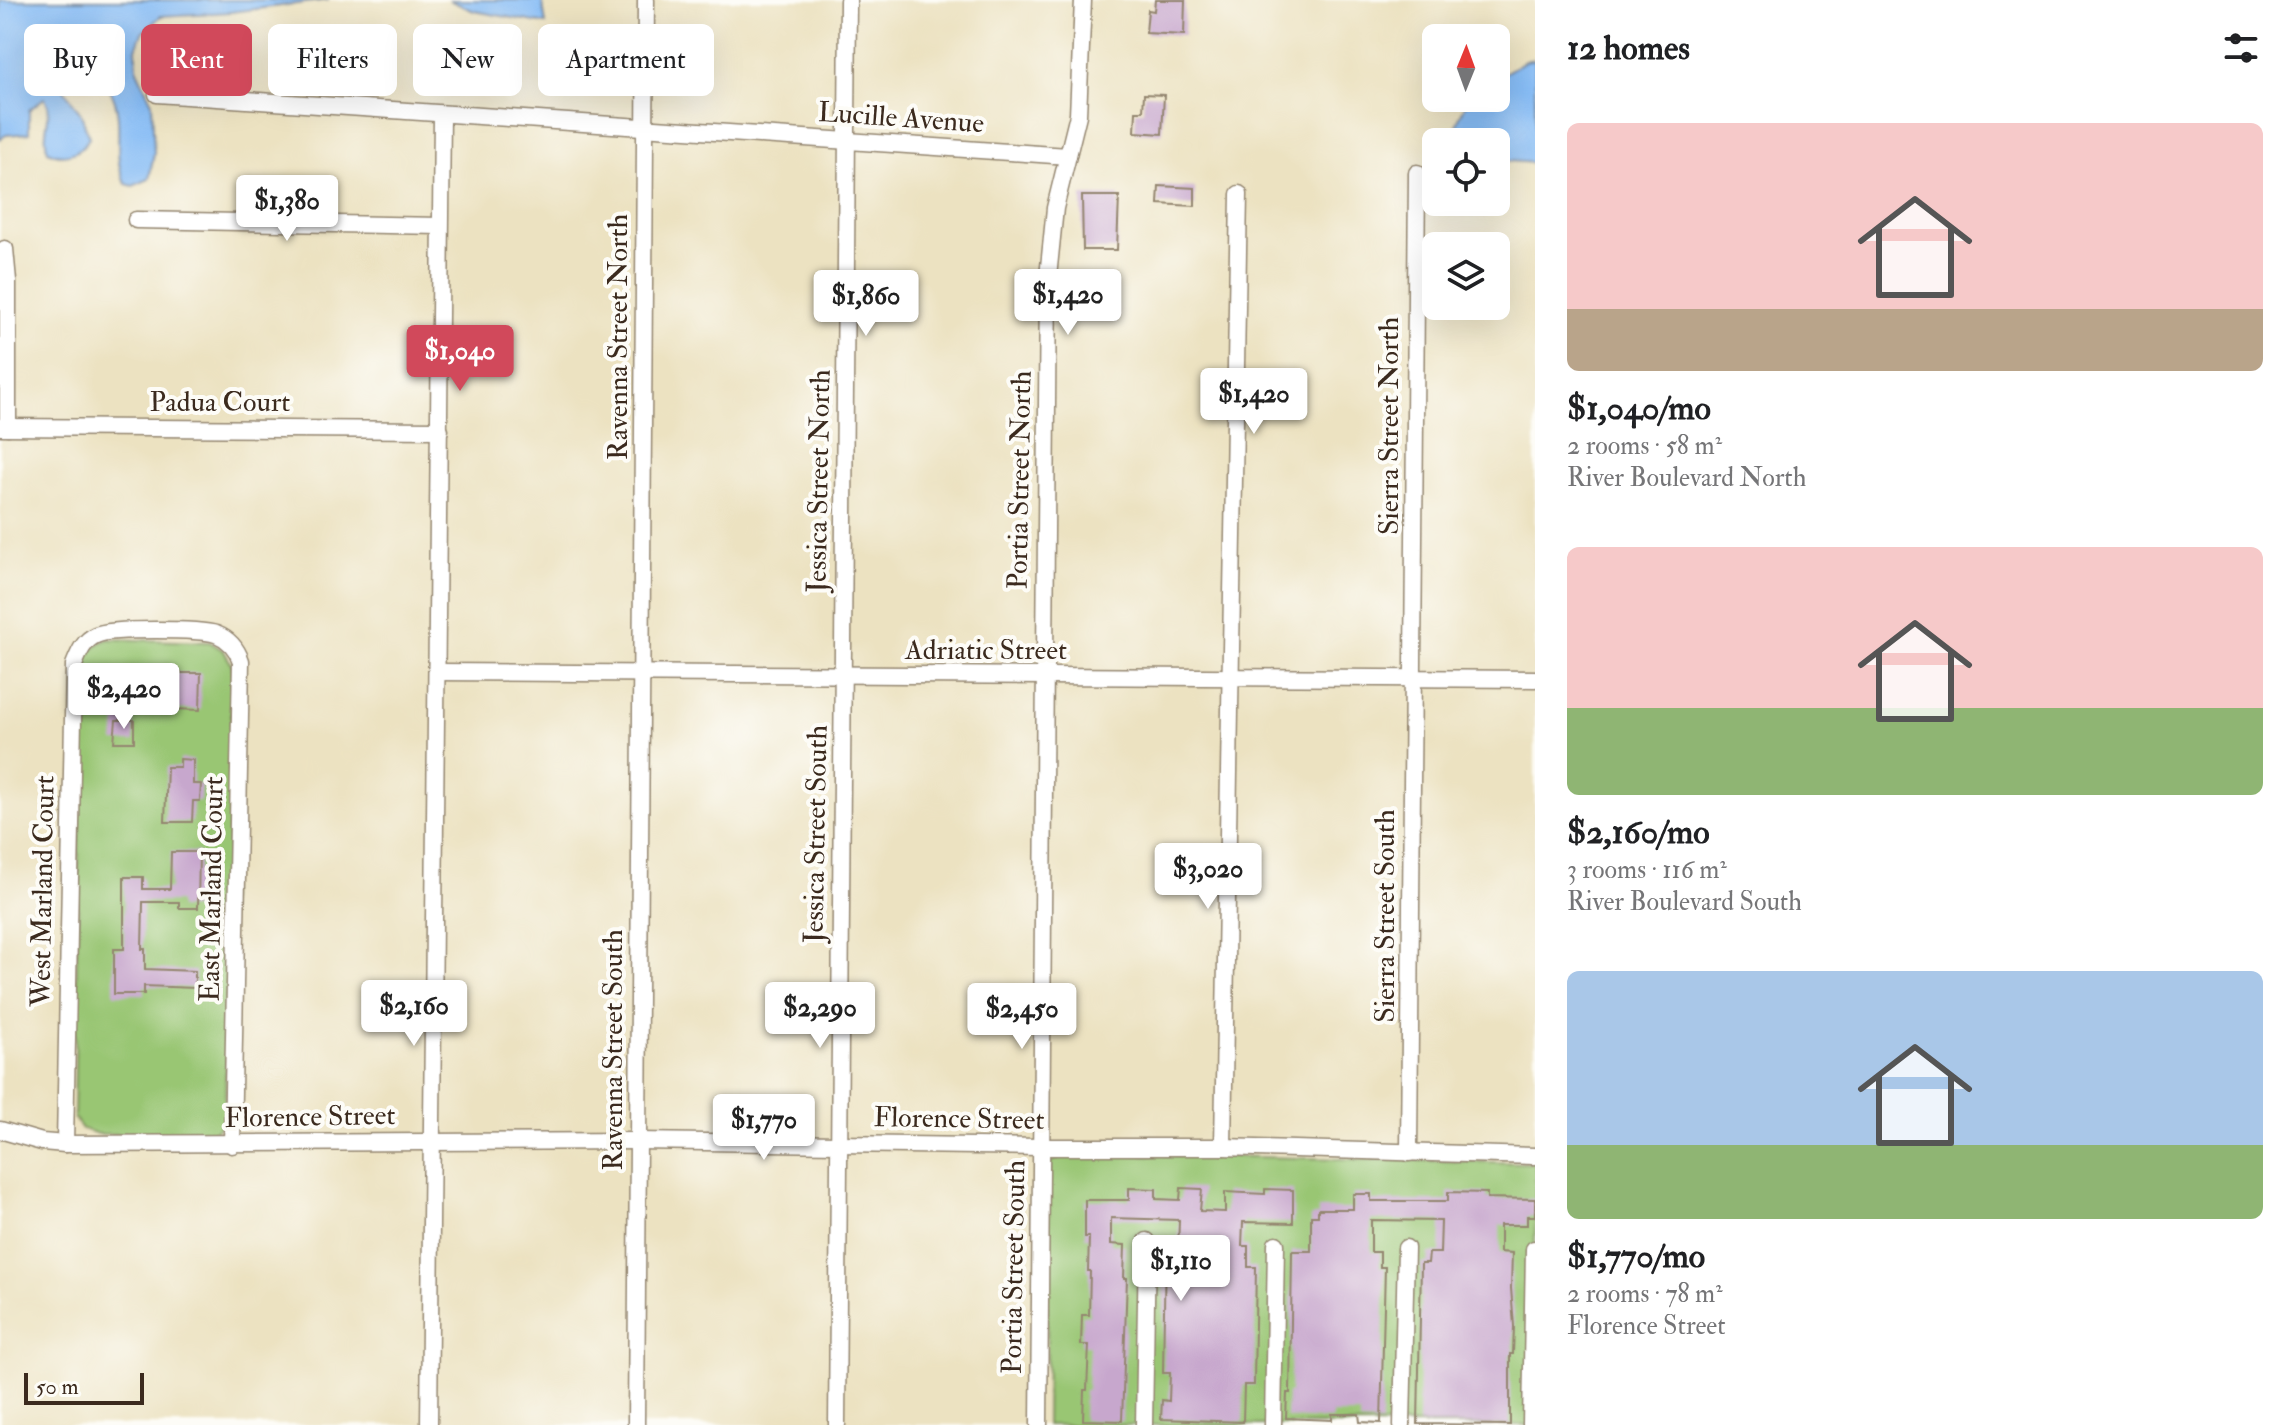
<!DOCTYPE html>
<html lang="en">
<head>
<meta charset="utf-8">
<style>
  :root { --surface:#fff; --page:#f6f6f6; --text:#202124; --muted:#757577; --accent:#d1495b }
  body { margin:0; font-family:"IM FELL Double Pica",serif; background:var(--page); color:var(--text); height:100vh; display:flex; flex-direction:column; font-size:30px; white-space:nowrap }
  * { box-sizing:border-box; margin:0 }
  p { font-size:26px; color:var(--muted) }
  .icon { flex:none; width:44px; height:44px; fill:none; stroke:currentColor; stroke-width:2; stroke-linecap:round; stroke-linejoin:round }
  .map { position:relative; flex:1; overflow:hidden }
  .sheet { display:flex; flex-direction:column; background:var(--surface); width:760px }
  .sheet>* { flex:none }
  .banner { position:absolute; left:24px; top:24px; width:760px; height:72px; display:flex; gap:16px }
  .needle { width:52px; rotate:1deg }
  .fabs { position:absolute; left:1422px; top:24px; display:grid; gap:16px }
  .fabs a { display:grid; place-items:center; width:88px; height:88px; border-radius:12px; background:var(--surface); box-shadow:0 8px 32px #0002; font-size:40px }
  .scale { position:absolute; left:24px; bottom:20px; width:120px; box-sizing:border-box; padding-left:8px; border:4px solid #3b2a1e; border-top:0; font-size:22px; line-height:28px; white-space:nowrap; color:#3b2a1e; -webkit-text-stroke:6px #fdfcf7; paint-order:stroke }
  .price { position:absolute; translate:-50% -68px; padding:0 18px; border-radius:8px; background:#fff; color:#222; font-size:26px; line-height:52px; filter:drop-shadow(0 2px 4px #0008) }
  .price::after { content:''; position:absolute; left:50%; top:48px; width:24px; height:18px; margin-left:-12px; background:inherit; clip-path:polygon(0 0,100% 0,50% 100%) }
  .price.selected { background:var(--accent); color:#fff }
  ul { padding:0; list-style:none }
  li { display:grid; align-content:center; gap:16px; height:424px; padding:0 32px }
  li span { display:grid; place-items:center; height:248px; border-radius:12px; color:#555 }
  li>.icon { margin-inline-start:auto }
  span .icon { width:144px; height:144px; fill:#fffc; stroke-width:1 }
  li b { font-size:34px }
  h2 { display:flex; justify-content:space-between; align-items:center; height:96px; padding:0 32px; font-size:34px }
  .tag { padding:0 28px; border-radius:12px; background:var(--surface); box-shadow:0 8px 32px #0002; font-size:28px; line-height:72px }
  .tag.selected { background:var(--accent); color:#fff }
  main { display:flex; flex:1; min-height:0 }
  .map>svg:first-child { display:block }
</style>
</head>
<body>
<main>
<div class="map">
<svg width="1535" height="1425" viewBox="0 0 1535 1425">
  <rect width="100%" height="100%" fill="#fdfcf7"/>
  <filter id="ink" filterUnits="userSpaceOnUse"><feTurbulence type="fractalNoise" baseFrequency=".0125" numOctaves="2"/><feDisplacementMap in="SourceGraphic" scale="16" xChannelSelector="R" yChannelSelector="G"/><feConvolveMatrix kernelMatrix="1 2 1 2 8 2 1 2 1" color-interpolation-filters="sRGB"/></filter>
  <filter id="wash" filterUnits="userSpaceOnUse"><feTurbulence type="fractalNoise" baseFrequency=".006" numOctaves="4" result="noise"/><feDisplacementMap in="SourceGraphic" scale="32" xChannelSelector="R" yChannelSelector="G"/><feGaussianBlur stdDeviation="1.8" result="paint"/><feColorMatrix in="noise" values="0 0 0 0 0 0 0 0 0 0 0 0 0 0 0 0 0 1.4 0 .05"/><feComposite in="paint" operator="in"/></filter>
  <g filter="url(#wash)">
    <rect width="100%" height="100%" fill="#ece2c1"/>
    <g fill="#99c673" stroke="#6a7848" stroke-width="2">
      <path d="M108,639L210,642L224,651L232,665L225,1113L220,1126L212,1134H98L82,1129L74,1118L82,672C84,656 92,645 108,639Z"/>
      <polygon points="1069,1153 1535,1163 1535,1425 1046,1425 1049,1166 1053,1160 1057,1160 1057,1156"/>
    </g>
    <g fill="#86bcf5" stroke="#60738a" stroke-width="2">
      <path d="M0,0H329L231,12L161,16L142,33L136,49L137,70L152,103L154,153L149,179L133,186L126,184C110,157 126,123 112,94C109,87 101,80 96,73C81,73 72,75 63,88L81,114L89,137C82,154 63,159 48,151C40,130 56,110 44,98L29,110V133L6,135L0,139Z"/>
      <polygon points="449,0 542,0 546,24 474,11"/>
      <polygon points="1535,59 1535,163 1496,160 1496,142 1452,142 1459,118 1469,98 1496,98 1496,78 1525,61"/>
    </g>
    <g id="blocks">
      <g fill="#c7a7cd">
        <polygon points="1155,0 1185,0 1184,35 1146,33 1148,10 1154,11"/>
        <polygon points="1144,94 1164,95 1162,134 1135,132 1136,111 1143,111"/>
        <polygon points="1159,186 1195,188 1195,206 1158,204"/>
        <polygon points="1082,196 1119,196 1117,250 1083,250"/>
        <polygon points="171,673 201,673 200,710 171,709"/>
        <polygon points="116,720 134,720 134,742 114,742"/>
        <polygon points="180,759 193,760 193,784 201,784 200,801 193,801 192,822 165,822 167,767 180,767"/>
        <polygon points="171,852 199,852 198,908 179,908 179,902 143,902 142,949 145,949 145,969 195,971 195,988 144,986 144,994 114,994 114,949 124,949 124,877 143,877 143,889 170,889"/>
        <polygon points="1129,1188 1156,1189 1156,1199 1180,1200 1181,1188 1202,1189 1200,1211 1225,1212 1225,1192 1265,1194 1265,1189 1293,1190 1293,1223 1243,1222 1242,1246 1248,1246 1248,1267 1256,1267 1254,1385 1244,1385 1243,1422 1161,1419 1162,1400 1169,1401 1170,1373 1163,1373 1165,1248 1178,1249 1179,1220 1111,1218 1111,1244 1125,1245 1124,1278 1127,1278 1122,1421 1083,1420 1084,1390 1087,1390 1089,1345 1081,1345 1082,1315 1089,1315 1090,1271 1088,1271 1089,1237 1085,1237 1085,1200 1129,1200"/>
        <polygon points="1448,1192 1487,1193 1487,1198 1535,1199 1535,1216 1527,1216 1527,1225 1500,1225 1500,1252 1512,1253 1511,1288 1514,1326 1513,1354 1510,1354 1510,1425 1418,1424 1421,1263 1428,1263 1429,1253 1440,1253 1441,1221 1371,1220 1371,1252 1380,1252 1380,1267 1385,1267 1381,1423 1360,1422 1359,1414 1332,1414 1332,1420 1286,1418 1287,1393 1290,1393 1292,1251 1311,1251 1311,1216 1318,1216 1318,1209 1353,1209 1353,1194 1371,1194 1371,1201 1448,1201"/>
      </g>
    </g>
  </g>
  <g filter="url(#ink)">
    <use href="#blocks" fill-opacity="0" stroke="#948670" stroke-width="2"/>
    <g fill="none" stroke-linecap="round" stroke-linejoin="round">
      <defs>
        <g id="minor">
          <polyline points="157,94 1068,156"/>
          <polyline points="136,220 440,226"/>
          <polyline points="5,249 8,281 8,427"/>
          <polyline points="0,427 440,430"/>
          <polyline points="437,672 1535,679"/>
          <polyline points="0,1130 42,1142 65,1144 638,1141 1041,1147 1223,1147 1535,1156"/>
          <path d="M65,1144L74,665C79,653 83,641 96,635C110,628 200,629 216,634C229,639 237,649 241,661L232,1145"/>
          <path d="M1223,1147C1229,829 1232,512 1239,194"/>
          <polyline points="1409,1153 1417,173"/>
          <polyline points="429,1425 442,114"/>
          <polyline points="636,1425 646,0"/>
          <polyline points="837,1425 848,0"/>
          <polyline points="1039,1425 1048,277 1055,208 1078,115 1083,0"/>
          <polyline points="1144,1425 1147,1241"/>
          <polyline points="1273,1425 1276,1244"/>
          <polyline points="1402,1425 1406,1248"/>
          <polyline points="1531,1425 1534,1249"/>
        </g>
      </defs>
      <use href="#minor" stroke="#948670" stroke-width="19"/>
      <use href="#minor" stroke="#fff" stroke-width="16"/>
    </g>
  </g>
  <g text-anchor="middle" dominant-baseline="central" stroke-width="8" stroke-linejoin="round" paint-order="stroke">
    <g font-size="28" fill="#3b2a1e" stroke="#fdfcf7">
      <text transform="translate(901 118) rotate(4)">Lucille Avenue</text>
      <text transform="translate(618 337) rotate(-90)">Ravenna Street North</text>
      <text x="220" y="402">Padua Court</text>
      <text transform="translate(1389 426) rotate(-90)">Sierra Street North</text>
      <text transform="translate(1020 480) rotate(-89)">Portia Street North</text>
      <text transform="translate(819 481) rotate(-89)">Jessica Street North</text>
      <text x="986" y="650">Adriatic Street</text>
      <text transform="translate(816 834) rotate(-89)">Jessica Street South</text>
      <text transform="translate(212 889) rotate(-89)">East Marland Court</text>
      <text transform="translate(43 891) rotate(-89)">West Marland Court</text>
      <text transform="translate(1385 916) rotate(-90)">Sierra Street South</text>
      <text transform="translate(613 1050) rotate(-90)">Ravenna Street South</text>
      <text transform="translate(310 1117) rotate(-1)">Florence Street</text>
      <text transform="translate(959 1119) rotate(1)">Florence Street</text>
      <text transform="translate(1014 1267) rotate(-89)">Portia Street South</text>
    </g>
  </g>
</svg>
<div class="fabs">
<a><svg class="needle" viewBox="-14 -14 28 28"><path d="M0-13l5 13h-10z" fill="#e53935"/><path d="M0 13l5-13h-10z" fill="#757577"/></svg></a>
<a><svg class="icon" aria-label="locate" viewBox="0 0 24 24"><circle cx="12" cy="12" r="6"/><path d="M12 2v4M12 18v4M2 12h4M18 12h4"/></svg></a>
<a><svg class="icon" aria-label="layers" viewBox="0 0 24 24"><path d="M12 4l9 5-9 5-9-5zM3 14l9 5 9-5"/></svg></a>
</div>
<div class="scale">50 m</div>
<b class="price" style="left:287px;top:243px">$1,380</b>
<b class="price" style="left:1068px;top:337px">$1,420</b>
<b class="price" style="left:866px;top:338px">$1,860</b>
<b class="price selected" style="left:460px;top:393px">$1,040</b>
<b class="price" style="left:1254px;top:436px">$1,420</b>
<b class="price" style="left:124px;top:731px">$2,420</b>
<b class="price" style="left:1208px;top:911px">$3,020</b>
<b class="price" style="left:414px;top:1048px">$2,160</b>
<b class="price" style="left:820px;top:1050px">$2,290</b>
<b class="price" style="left:1022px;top:1051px">$2,450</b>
<b class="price" style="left:764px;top:1162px">$1,770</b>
<b class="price" style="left:1181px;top:1303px">$1,110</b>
<div class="banner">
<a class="tag">Buy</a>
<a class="tag selected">Rent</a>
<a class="tag">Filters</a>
<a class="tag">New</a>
<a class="tag">Apartment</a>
</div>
</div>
<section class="sheet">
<h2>12 homes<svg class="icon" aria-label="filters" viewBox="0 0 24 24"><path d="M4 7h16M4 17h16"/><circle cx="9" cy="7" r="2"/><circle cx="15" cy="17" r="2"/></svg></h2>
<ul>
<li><span style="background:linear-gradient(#f6c9c9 75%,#b9a48a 0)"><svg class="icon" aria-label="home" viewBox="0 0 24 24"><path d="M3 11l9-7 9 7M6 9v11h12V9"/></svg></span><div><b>$1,040/mo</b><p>2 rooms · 58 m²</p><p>River Boulevard North</p></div></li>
<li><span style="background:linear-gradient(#f6c9c9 65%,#8fb573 0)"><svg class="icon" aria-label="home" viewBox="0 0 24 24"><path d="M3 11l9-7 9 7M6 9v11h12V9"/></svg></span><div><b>$2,160/mo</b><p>3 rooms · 116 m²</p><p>River Boulevard South</p></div></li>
<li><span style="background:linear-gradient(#a9c7e8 70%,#8fb573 0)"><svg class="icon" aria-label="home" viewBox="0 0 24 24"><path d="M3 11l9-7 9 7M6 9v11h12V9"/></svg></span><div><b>$1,770/mo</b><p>2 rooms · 78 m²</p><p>Florence Street</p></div></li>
</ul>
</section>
</main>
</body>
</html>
